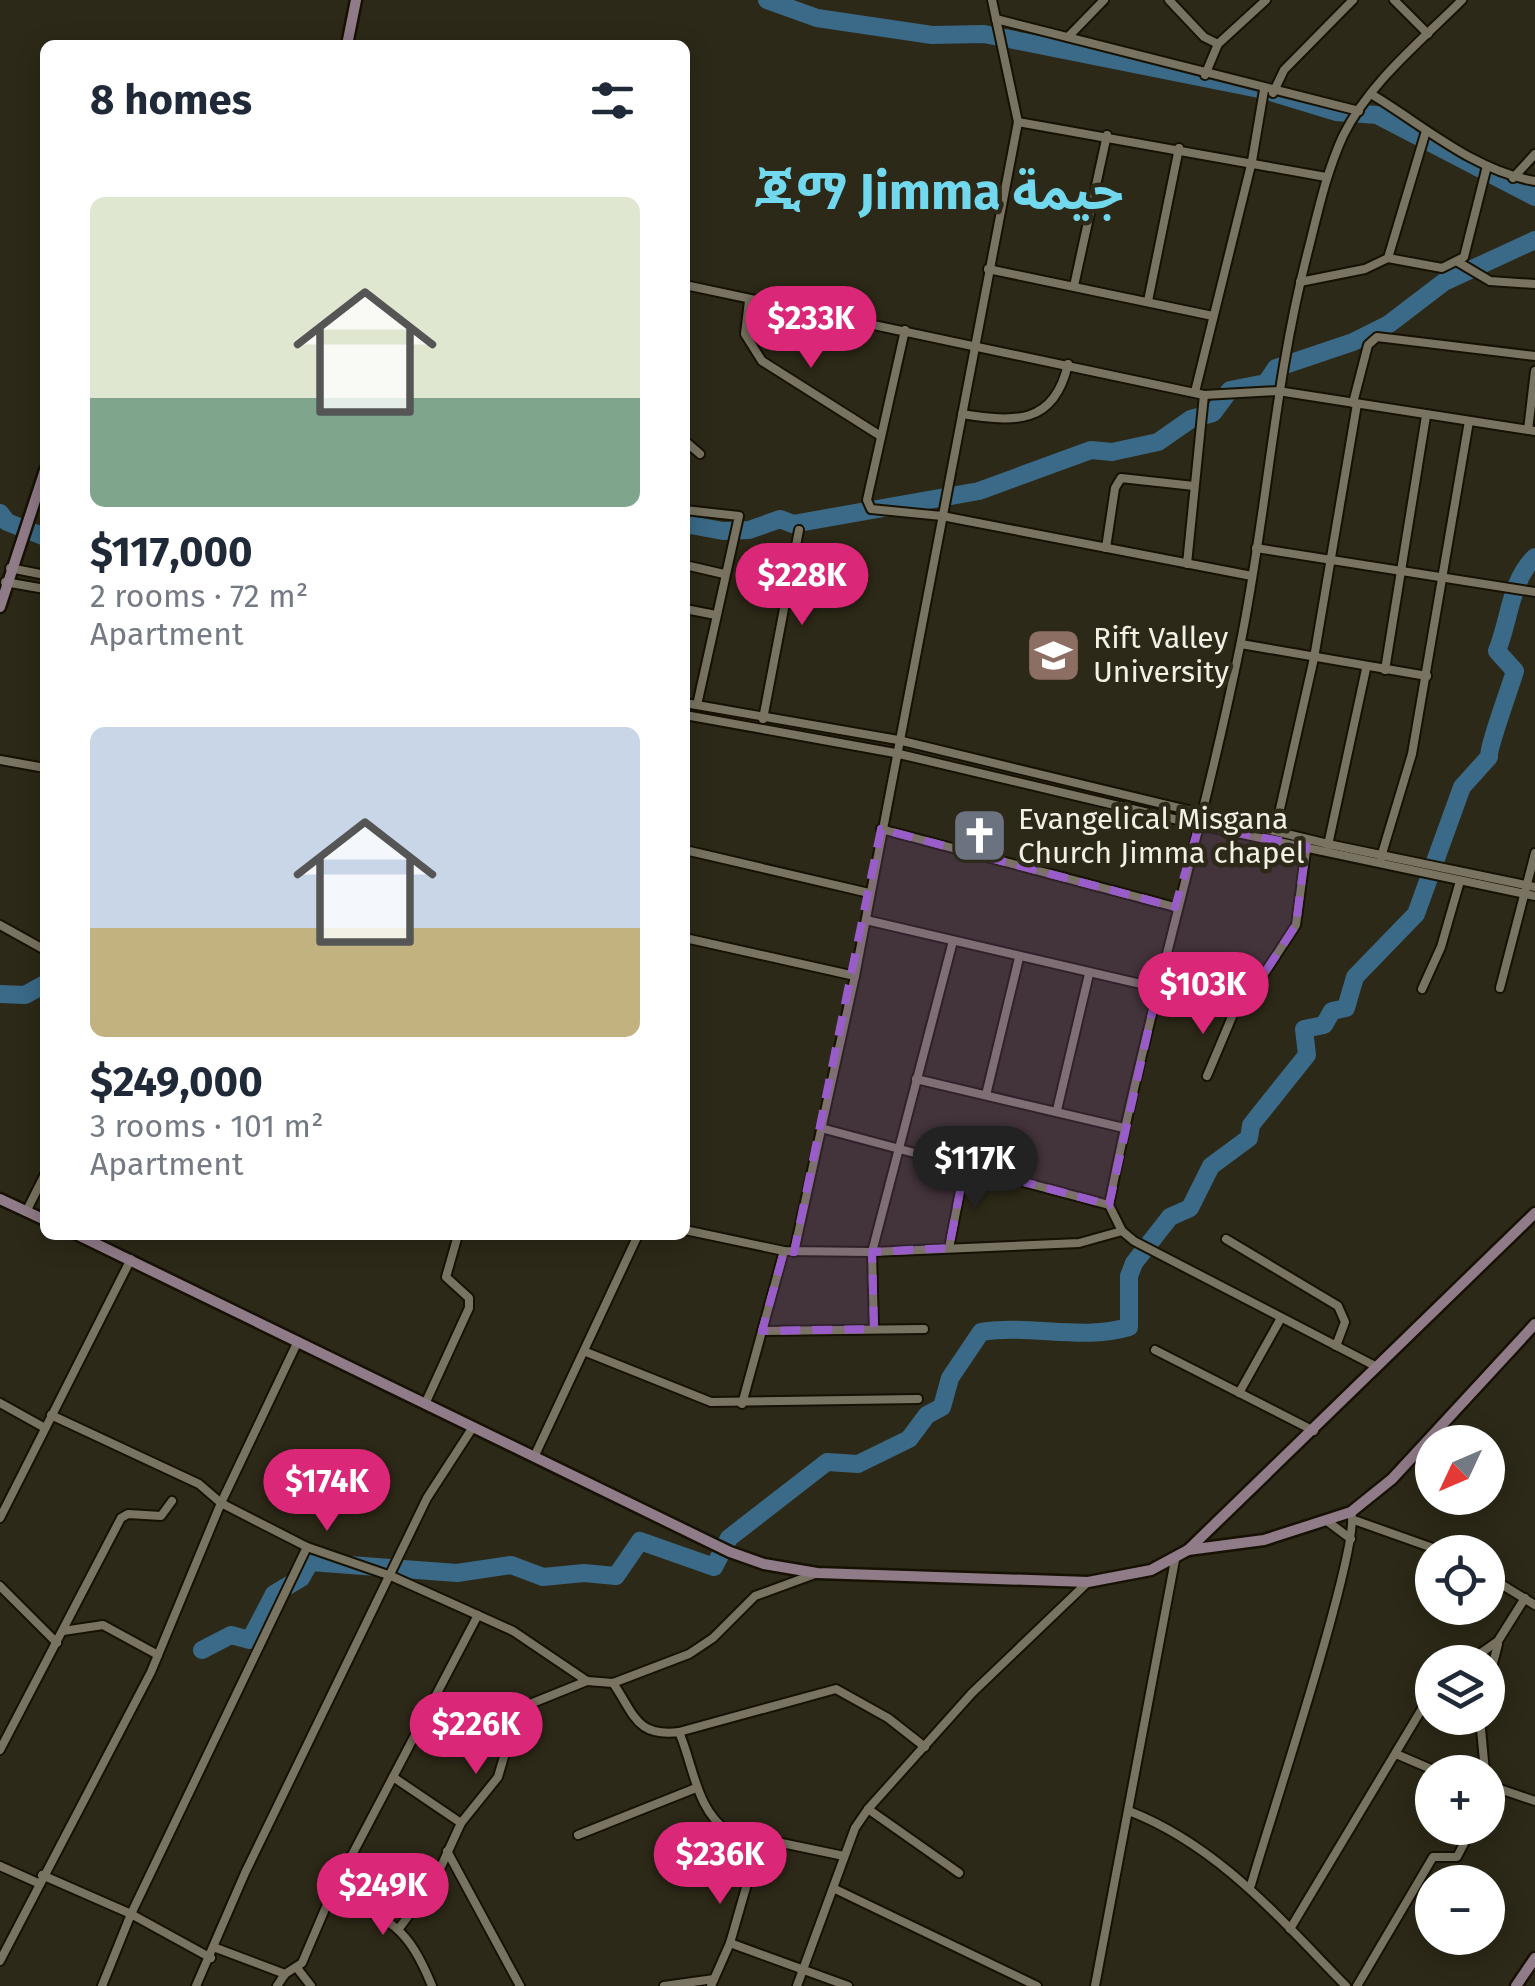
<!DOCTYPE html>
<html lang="en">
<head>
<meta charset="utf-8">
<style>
  :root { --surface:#fff; --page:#f6f6f7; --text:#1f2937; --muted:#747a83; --accent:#db2777 }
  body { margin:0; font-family:"Fira Sans","Noto Sans Arabic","Noto Sans Ethiopic",sans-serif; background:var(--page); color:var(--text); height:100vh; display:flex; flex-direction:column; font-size:38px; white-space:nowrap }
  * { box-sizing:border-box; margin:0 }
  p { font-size:32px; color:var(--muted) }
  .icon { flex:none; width:55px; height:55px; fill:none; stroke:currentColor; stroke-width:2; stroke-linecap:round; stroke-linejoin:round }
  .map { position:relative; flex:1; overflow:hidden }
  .panel { position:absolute; left:40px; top:40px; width:650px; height:1200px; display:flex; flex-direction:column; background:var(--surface); border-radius:15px; box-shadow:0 5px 25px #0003 }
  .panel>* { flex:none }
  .needle { width:65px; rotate:226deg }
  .tools { position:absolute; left:1415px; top:1425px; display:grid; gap:20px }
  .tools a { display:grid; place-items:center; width:90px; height:90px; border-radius:50%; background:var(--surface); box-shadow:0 5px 25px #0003; font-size:50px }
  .price { position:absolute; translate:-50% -85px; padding:0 22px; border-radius:35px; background:var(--accent); color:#fff; font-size:32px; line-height:65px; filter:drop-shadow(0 2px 5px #0008) }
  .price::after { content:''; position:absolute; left:50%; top:60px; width:30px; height:22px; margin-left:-15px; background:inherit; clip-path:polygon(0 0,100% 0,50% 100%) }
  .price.on { background:#222; color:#fff }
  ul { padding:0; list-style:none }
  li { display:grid; align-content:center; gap:20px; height:530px; padding:0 50px }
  li span { display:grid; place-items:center; height:310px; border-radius:15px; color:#555 }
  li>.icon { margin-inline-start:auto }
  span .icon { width:180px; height:180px; fill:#fffc; stroke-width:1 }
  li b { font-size:42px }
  h2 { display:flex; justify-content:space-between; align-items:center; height:120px; padding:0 50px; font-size:42px }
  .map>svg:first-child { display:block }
</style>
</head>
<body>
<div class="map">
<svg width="1535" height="1986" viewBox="0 0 1535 1986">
  <rect width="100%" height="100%" fill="#2d2918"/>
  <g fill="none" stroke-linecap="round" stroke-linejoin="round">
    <g stroke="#3a6a87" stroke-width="18">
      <polyline points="767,0 817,18 932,35 984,34 1264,90 1336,112 1377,115 1535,197"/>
      <polyline points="0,513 7,522 45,537"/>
      <polyline points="685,524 723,531 749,530 780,519 793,524 979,491 1091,450 1112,452 1158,442 1191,419 1213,413 1230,390 1266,383 1276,368 1353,342 1389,324 1444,282 1535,240"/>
      <polyline points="0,994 25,995 45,984"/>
      <path d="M202,1650L231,1635L250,1640L274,1594L301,1578L310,1562L457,1573L511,1565L543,1577L584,1573L616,1576L640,1541L714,1567L729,1538L827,1462L858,1464L909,1439L927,1415L942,1407L950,1378L981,1332C1030,1324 1082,1341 1129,1327V1276L1134,1263L1170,1217L1190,1208L1211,1166L1249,1138L1251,1125L1307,1055L1304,1029L1324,1025L1332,1011L1346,1008L1355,977L1416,914L1462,787L1489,757C1488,747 1510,688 1515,671L1497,651C1510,619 1510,581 1535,557"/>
    </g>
    <defs>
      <g id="street">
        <polyline points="1169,0 1204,37 1218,44"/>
        <polyline points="1394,0 1428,34"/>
        <polyline points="996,19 1359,111"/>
        <polyline points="1068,37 1104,0"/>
        <polyline points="1205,75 1218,44 1266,0"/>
        <polyline points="1273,93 1284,70 1353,0"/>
        <path d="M1371,94C1423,125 1474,171 1535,181"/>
        <polyline points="1018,122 1326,177"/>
        <polyline points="1513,178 1535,154"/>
        <polyline points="1388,258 1442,268 1464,257 1487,166"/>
        <polyline points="1458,262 1490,281 1535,284"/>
        <polyline points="988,269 1213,316"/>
        <polyline points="1300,282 1365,269 1388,258 1426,131"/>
        <polyline points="685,285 1204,395 1278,391 1535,431"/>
        <polyline points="1074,286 1107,135"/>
        <polyline points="749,301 745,334 762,361 879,435"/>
        <polyline points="1148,301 1179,148"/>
        <polyline points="905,330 867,500 871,509 942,516 1252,576"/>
        <polyline points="1195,392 1252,161 1264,90"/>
        <polyline points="1353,403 1368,345 1377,337 1535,356"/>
        <path d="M962,414C1014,422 1054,426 1068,364"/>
        <polyline points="1528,430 1535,371"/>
        <polyline points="685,441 700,454"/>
        <polyline points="685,510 739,516 697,705"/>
        <polyline points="1106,548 1115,488 1121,478 1194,486"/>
        <polyline points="1256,548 1535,592"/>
        <polyline points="1187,564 1204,395"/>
        <polyline points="685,565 724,574"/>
        <polyline points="10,568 45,575"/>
        <polyline points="5,582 45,589"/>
        <polyline points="685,609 716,615"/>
        <polyline points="1241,644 1427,676"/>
        <polyline points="1385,670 1426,416"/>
        <polyline points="685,703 898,740 1328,844 1535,887"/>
        <polyline points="685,715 895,753 1199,825 1535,896"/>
        <polyline points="763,719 799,530"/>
        <polyline points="0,760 45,768"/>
        <polyline points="881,829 1175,907"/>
        <polyline points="1275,831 1314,658 1357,404"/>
        <polyline points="1328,845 1366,669"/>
        <polyline points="685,850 869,893"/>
        <polyline points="1381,857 1412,754 1469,421"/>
        <polyline points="866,920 1158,988"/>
        <polyline points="0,925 45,950"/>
        <polyline points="685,938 855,976"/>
        <polyline points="1500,988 1535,853"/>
        <polyline points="1422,989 1441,947 1460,881"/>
        <polyline points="1157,991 1234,1012"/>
        <polyline points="1207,1076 1234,1012 1243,1006 1296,925 1307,843"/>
        <polyline points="916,1079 1124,1128"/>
        <polyline points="986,1095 1019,958"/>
        <polyline points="1057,1110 1089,974"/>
        <polyline points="821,1128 1109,1205"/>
        <polyline points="26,1212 45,1174"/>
        <polyline points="685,1230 784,1251 872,1252 1079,1243 1122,1231"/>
        <polyline points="1226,1239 1338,1306 1345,1322 1336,1346"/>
        <polyline points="949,1248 965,1166"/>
        <polyline points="794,1252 855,976 1018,122 992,0"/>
        <polyline points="874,1329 872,1252 953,941"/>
        <polyline points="762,1331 924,1329"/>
        <polyline points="1155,1350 1314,1431"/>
        <polyline points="586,1352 711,1402 918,1399"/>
        <path d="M1377,1367L1134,1241L1122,1231L1109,1205C1146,1017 1202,833 1240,646C1267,515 1274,381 1308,251C1318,212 1326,173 1343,136C1369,83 1421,41 1462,0"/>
        <polyline points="1239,1393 1281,1318"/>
        <polyline points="0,1403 45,1428"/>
        <polyline points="425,1404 469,1308 469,1298 446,1277 458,1235"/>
        <polyline points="742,1404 784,1251"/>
        <polyline points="51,1415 199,1484 221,1503 307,1547 391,1576 513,1631 587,1681 613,1683 689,1654 713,1638 755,1596 815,1574"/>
        <polyline points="535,1455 638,1235"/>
        <polyline points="0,1518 131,1259"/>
        <polyline points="1354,1520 1444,1552"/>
        <polyline points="1327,1521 1351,1539"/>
        <polyline points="1488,1576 1535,1605"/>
        <polyline points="0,1586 57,1643"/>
        <polyline points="63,1631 103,1625 158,1655"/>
        <polyline points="1468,1662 1498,1641 1525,1598"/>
        <path d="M613,1683C635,1715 636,1737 679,1732C694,1766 696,1811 729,1832L844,1856"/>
        <polyline points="1488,1683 1498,1644"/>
        <polyline points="1480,1718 1485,1772"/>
        <polyline points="679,1732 836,1689 888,1718 925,1747"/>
        <polyline points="0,1750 121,1518 128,1514 161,1516 172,1501"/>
        <polyline points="1396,1754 1438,1772"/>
        <polyline points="393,1777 461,1823"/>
        <polyline points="1488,1785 1535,1801"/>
        <polyline points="868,1809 959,1873"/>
        <path d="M1129,1811C1219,1846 1280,1919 1346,1986"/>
        <polyline points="578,1835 696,1788"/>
        <polyline points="447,1851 520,1986"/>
        <polyline points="0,1866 38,1883"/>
        <polyline points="42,1875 131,1914 211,1958"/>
        <path d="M1251,1885C1265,1834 1363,1541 1351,1512"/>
        <polyline points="833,1888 1037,1986"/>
        <path d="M331,1895C390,1919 407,1925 432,1986"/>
        <polyline points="400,1927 434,1882 461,1823 498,1777 516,1716 525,1706 587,1681"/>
        <polyline points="1290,1929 1432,1692"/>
        <polyline points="730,1943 848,1986"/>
        <polyline points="216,1948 285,1974"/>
        <polyline points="0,1961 151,1672 221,1503 298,1341"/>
        <polyline points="297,1968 311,1986"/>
        <polyline points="102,1986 131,1914 307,1547"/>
        <polyline points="196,1986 245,1873 427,1498 473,1427"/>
        <polyline points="277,1986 285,1974 302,1963 331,1895 478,1615"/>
        <polyline points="664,1986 714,1979"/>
        <polyline points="711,1986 730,1943 760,1839"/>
        <polyline points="797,1986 855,1828 868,1809 972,1693 1088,1582"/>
        <polyline points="1095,1986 1175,1560"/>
        <polyline points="1357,1986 1433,1857 1457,1857 1472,1828"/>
      </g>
      <g id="secondary">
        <polyline points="347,45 356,0"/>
        <polyline points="0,607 45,470"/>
        <polyline points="0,1199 45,1220"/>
        <polyline points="78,1235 730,1552 764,1564 817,1573 1088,1582 1151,1570 1188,1550 1535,1213"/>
        <polyline points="1188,1550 1264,1540 1351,1512 1392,1479 1535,1324"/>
        <polyline points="1516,1986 1535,1958"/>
      </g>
    </defs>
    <use href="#street" stroke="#161103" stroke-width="12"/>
    <use href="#secondary" stroke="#161103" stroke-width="15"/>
    <use href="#street" stroke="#797461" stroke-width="8"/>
    <use href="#secondary" stroke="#907b89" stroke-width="10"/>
  </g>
  <path fill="#995dc9" fill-opacity="0.2" stroke="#995dc9" stroke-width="8" stroke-dasharray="20 12" stroke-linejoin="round" d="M1199,825L1306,846L1296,925L1243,1006L1234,1012L1157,991L1109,1205L965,1166L949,1248L872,1252L874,1329L762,1331L784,1251L794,1252L881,829L1175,907Z"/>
  <defs>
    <symbol id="university-square" viewBox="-11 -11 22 22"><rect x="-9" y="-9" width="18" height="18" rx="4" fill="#8d6e63" stroke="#2d2918"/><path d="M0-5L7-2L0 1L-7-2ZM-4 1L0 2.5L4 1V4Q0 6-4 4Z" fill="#fff"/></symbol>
    <symbol id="church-square" viewBox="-11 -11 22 22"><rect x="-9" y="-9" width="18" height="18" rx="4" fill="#6b7280" stroke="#2d2918"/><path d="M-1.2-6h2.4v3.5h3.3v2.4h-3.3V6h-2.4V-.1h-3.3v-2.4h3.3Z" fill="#fff"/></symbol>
  </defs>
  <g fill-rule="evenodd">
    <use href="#university-square" x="1022" y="624" width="63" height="63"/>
    <use href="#church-square" x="948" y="804" width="63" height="63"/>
  </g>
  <g text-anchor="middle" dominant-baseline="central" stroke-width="9" stroke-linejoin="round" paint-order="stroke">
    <g font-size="30" fill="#f3f0e6" stroke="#2d2918" text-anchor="start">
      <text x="1093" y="638">Rift Valley<tspan x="1093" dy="34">University</tspan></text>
      <text x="1018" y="819">Evangelical Misgana<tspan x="1018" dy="34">Church Jimma chapel</tspan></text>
    </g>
    <g font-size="50" font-weight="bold" fill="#71d8ed" stroke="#2d2918">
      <text x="939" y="192">ጂማ Jimma جيمة</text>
    </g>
  </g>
</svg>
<div class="tools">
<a><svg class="needle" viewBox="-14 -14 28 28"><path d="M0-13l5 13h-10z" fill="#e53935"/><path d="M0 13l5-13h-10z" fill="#747a83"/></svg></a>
<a><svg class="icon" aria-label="locate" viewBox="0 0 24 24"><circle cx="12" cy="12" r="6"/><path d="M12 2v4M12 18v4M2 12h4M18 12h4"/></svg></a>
<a><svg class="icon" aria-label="layers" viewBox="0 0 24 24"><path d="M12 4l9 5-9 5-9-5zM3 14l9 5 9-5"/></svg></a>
<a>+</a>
<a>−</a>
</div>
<b class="price" style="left:811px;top:371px">$233K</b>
<b class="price" style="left:802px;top:628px">$228K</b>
<b class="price" style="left:1203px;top:1037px">$103K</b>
<b class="price on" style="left:975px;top:1211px">$117K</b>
<b class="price" style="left:327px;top:1534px">$174K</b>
<b class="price" style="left:476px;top:1777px">$226K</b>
<b class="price" style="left:720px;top:1907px">$236K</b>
<b class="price" style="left:383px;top:1938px">$249K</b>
<section class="panel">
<h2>8 homes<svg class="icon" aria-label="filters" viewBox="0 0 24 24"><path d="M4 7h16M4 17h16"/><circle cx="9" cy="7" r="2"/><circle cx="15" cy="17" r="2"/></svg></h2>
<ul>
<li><span style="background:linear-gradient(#dfe7d0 65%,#7fa58c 0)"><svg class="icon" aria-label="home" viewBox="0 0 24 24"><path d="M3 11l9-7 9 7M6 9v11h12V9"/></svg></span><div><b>$117,000</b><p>2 rooms · 72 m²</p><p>Apartment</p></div></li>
<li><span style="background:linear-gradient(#c9d6e8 65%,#c2b280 0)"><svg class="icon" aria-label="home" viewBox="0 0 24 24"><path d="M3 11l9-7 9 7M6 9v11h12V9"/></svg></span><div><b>$249,000</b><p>3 rooms · 101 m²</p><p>Apartment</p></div></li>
</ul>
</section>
</div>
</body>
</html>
